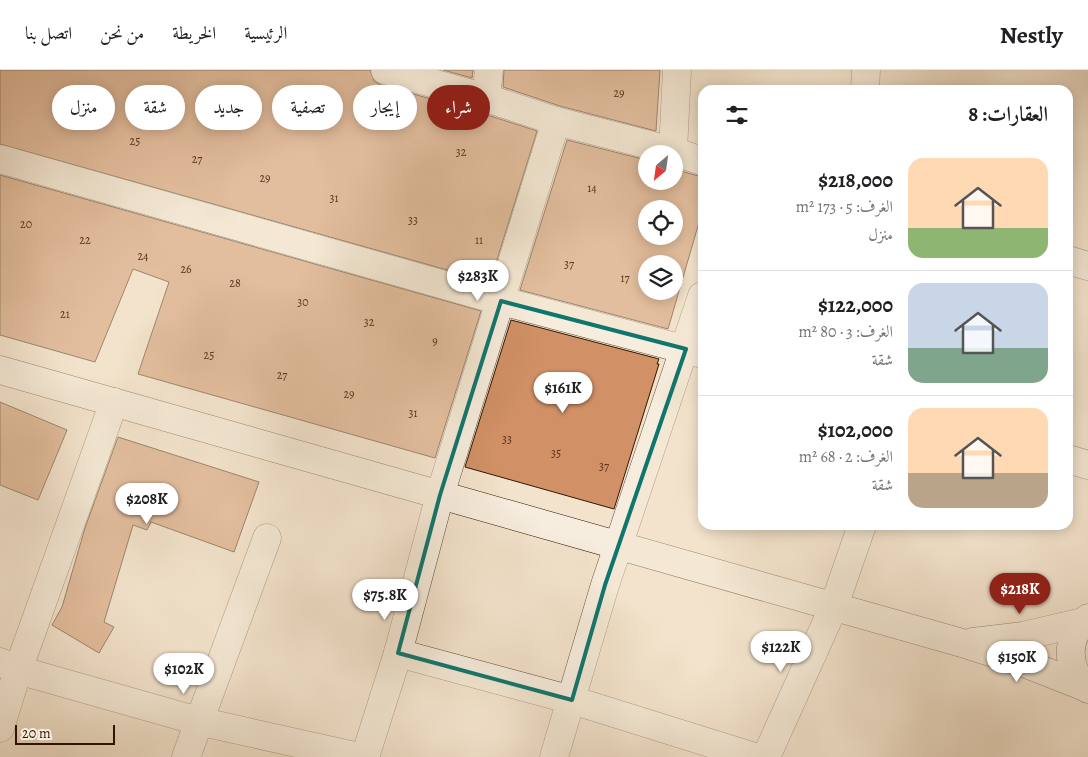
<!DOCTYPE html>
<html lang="ar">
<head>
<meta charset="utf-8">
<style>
  :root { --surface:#fff; --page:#f2f2f2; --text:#202124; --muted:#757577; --line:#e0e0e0; --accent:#8f2418 }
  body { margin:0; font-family:Alegreya,Amiri,serif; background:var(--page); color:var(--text); direction:rtl; height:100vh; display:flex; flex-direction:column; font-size:19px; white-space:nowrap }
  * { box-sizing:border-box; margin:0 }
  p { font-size:16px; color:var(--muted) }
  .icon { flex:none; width:28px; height:28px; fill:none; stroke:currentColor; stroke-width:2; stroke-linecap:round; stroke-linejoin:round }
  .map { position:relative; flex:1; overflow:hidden; direction:ltr }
  .sheet { position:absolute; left:698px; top:15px; width:375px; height:445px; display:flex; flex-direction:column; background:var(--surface); border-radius:15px; box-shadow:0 2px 12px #0003; direction:rtl }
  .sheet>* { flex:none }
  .banner { position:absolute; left:15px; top:15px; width:475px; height:45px; direction:rtl; display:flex; gap:10px }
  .needle { width:32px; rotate:209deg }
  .tools { position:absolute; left:638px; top:75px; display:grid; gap:10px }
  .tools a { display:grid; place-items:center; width:45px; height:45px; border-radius:50%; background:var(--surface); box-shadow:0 2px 12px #0003; font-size:25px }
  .scale { position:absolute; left:15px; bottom:12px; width:100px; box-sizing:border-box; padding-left:5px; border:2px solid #301601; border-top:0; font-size:14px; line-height:18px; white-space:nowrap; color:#301601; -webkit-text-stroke:4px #f7edde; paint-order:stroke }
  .price { position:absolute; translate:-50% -42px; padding:0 11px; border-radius:18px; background:#fff; color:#222; font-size:16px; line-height:32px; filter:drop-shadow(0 1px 2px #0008) }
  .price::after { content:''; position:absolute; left:50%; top:30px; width:15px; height:11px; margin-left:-8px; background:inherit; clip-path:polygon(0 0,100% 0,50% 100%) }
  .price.active { background:var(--accent); color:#fff }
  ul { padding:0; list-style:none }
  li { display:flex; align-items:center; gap:15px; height:125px; padding:0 25px }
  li+li { border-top:1px solid var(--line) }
  li span { display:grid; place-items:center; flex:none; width:140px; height:100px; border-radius:15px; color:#555 }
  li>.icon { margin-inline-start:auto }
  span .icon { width:60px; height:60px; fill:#fffc; stroke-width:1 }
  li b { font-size:21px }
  h2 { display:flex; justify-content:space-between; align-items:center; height:60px; padding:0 25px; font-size:21px }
  .chip { padding:0 18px; border-radius:22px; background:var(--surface); box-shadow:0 2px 12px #0003; font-size:18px; line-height:45px }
  .chip.active { background:var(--accent); color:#fff }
  header { display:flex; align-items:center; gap:30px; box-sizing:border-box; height:70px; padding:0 25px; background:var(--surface); border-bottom:1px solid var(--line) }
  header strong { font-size:24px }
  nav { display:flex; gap:28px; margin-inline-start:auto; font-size:18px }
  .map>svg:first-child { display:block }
</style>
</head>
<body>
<header>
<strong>Nestly</strong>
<nav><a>الرئيسية</a><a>الخريطة</a><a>من نحن</a><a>اتصل بنا</a></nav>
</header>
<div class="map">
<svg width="1088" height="687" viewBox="0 0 1088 687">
  <rect width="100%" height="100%" fill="#f3e3cc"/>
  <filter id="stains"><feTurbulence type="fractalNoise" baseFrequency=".004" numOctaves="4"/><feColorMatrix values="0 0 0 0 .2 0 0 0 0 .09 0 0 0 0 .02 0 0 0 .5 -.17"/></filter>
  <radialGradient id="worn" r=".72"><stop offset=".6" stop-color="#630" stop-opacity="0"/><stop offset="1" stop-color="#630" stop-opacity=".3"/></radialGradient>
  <g fill="#d19066" stroke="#301601" fill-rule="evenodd">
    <polygon points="0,0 370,0 374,11 381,15 481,43 537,61 490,212 0,74"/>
    <polygon points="443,0 473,0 472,8"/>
    <polygon points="504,0 660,0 656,61 560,36 503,17"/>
    <path d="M567,70L646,90V111H674V99L702,107V142L668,259L520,220ZM646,139H674V166H646ZM646,194H674V221H646Z"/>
    <polygon points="0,105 481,241 435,388 138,304 169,212 133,199 95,292 0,265"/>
    <polygon points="511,250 659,289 657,294 659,294 614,439 465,397"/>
    <polygon points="0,332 67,360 38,430 0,415"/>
    <polygon points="118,367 259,412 234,482 151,452 147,460 133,455 104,552 114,557 99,583 52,555 62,537 85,458"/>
  </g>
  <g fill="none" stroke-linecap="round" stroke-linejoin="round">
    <defs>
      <g id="street">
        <polyline points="385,0 486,28 556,51 673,81 702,91"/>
        <polyline points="865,20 866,0"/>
        <polyline points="486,28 489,0"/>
        <polyline points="673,81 677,0"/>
        <polyline points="0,89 501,231 702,284"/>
        <polyline points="1068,190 1088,196"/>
        <polyline points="1068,389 1088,395"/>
        <polyline points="398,583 572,630 755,687"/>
        <polyline points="0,592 18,600 198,651 359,687"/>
        <polyline points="0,658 18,600 114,332"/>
        <polyline points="186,687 267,468"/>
        <polyline points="365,687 398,583 440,425 556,51"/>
        <polyline points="554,687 605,515 702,226"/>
        <polyline points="766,687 834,536 862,455"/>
      </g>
      <g id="secondary">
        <polyline points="0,300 962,573 1024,593 1085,617"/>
        <path d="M1088,548C1064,567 1066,600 1088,619"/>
        <polyline points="973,572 1023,566 1083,552"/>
      </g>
    </defs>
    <use href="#street" stroke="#614934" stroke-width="29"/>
    <use href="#secondary" stroke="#301601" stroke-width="29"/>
    <use href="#street" stroke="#f7edde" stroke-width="28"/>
    <use href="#secondary" stroke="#f7edde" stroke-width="28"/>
  </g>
  <path d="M0 0H1088V687H0ZM501,231L686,279L605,515L572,630L398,583L440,425Z" fill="#f3e3cc" fill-opacity=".55" fill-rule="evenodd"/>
  <path fill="none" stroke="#0f766e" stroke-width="4" stroke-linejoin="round" d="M501,231L686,279L605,515L572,630L398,583L440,425Z"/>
  <g text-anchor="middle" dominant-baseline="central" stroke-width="4.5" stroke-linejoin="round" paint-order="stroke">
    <g font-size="12" fill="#58341a">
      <text x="619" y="23">29</text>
      <text x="135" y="71">25</text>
      <text x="461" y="82">32</text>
      <text x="197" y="89">27</text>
      <text x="265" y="108">29</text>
      <text x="592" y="118">14</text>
      <text x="334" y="128">31</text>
      <text x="413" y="150">33</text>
      <text x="26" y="154">20</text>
      <text x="85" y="170">22</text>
      <text x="479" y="170">11</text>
      <text x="143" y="186">24</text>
      <text x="569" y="194">37</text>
      <text x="186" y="199">26</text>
      <text x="625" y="208">17</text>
      <text x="235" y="213">28</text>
      <text x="303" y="232">30</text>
      <text x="65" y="244">21</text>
      <text x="369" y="252">32</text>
      <text x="435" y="271">9</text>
      <text x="209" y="285">25</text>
      <text x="282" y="305">27</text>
      <text x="349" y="324">29</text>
      <text x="413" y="343">31</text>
      <text x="507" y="369">33</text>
      <text x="556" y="383">35</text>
      <text x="604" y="396">37</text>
    </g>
  </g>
  <rect width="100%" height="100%" filter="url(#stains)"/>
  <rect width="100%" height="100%" fill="url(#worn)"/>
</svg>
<div class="tools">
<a><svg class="needle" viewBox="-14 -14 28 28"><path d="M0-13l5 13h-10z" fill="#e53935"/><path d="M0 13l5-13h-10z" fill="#757577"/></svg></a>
<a><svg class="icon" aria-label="locate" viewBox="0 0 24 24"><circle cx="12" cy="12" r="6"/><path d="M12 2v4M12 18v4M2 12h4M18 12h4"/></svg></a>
<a><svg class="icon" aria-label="layers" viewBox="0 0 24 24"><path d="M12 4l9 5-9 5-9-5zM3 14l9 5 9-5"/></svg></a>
</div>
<div class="scale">20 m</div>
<b class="price" style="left:478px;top:232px">$283K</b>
<b class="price" style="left:563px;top:344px">$161K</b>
<b class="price" style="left:147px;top:455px">$208K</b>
<b class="price active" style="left:1020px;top:545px">$218K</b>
<b class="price" style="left:385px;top:551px">$75.8K</b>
<b class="price" style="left:781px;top:603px">$122K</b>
<b class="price" style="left:1017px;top:613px">$150K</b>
<b class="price" style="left:184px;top:625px">$102K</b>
<div class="banner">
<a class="chip active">شراء</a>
<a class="chip">إيجار</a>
<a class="chip">تصفية</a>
<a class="chip">جديد</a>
<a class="chip">شقة</a>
<a class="chip">منزل</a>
</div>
<section class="sheet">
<h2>العقارات: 8<svg class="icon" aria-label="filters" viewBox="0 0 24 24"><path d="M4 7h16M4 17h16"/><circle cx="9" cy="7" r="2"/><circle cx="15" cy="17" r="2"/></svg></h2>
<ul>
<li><span style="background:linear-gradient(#ffd9b3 70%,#8fb573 0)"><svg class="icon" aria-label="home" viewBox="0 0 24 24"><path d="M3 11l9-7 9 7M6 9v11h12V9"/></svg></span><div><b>$218,000</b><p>الغرف: 5 · 173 m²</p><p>منزل</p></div></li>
<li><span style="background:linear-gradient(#c9d6e8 65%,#7fa58c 0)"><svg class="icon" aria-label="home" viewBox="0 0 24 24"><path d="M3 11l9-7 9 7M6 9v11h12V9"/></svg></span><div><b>$122,000</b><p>الغرف: 3 · 80 m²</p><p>شقة</p></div></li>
<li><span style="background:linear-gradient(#ffd9b3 65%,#b9a48a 0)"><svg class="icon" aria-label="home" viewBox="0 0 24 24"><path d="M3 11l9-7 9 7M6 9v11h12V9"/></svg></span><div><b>$102,000</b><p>الغرف: 2 · 68 m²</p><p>شقة</p></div></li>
</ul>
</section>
</div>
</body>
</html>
